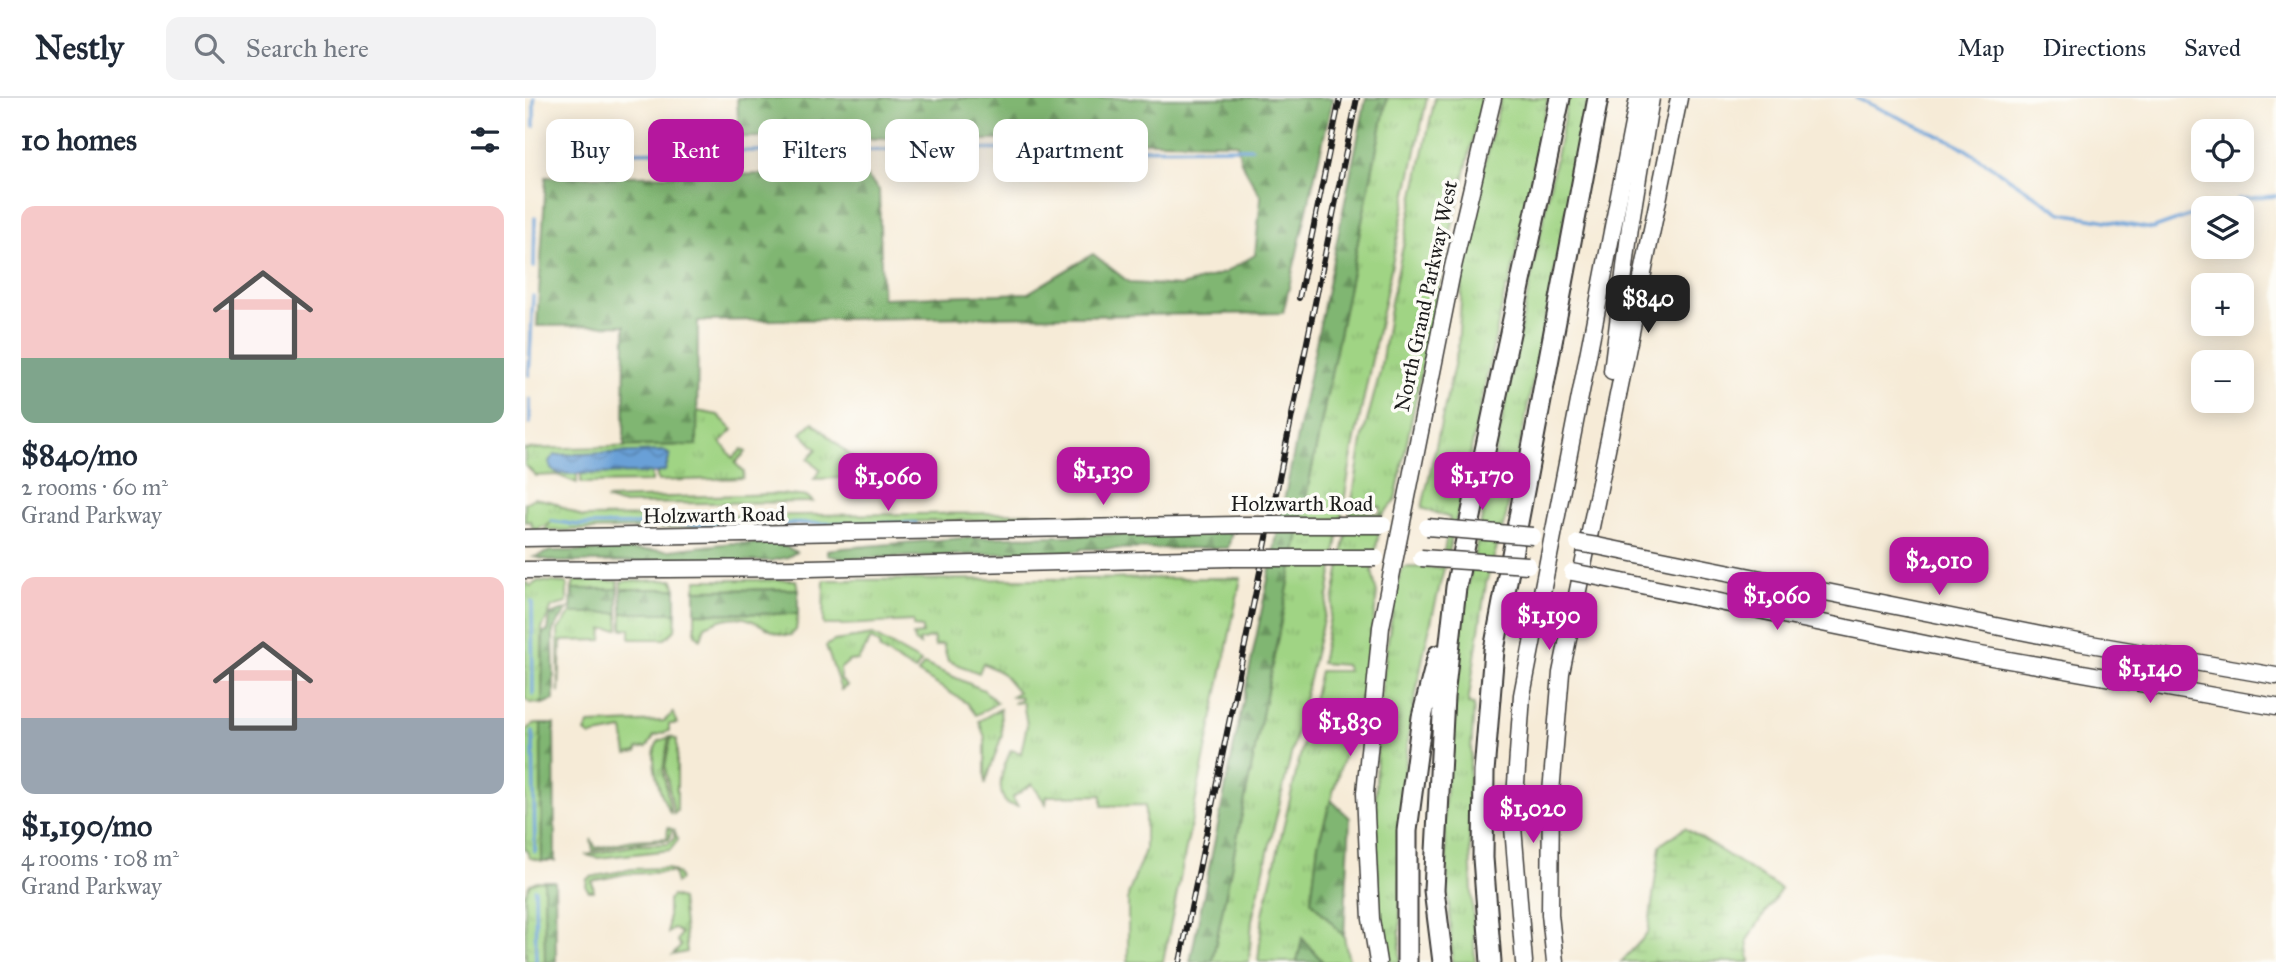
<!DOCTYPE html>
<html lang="en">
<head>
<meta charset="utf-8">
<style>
  :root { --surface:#fff; --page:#f2f2f3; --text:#1f2937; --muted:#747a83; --line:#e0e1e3; --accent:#b5179e }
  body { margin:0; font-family:"IM FELL Great Primer",serif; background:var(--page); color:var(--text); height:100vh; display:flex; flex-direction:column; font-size:26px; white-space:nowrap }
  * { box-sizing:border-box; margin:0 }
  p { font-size:23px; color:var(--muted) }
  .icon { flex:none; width:38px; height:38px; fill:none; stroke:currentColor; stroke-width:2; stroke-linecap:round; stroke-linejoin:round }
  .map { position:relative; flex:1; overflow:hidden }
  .details { display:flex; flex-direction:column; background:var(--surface); width:525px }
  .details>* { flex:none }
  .banner { position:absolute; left:21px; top:21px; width:665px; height:63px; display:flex; gap:14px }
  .controls { position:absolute; left:1666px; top:21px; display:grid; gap:14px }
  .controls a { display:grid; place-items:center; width:63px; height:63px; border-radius:14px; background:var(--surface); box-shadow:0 4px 18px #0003; font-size:35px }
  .price { position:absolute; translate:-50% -60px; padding:0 16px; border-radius:14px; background:var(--accent); color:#fff; font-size:23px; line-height:46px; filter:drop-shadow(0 2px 4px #0008) }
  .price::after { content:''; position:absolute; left:50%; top:42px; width:21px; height:16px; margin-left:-10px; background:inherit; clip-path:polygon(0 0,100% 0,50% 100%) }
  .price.on { background:#222; color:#fff }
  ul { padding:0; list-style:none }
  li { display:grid; align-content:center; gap:14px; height:371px; padding:0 21px }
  li span { display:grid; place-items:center; height:217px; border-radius:14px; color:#555 }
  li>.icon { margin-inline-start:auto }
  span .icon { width:126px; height:126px; fill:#fffc; stroke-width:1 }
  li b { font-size:30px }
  h2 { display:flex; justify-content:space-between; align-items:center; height:84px; padding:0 21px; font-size:30px }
  .chip { padding:0 24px; border-radius:14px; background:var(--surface); box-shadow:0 4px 18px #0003; font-size:24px; line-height:63px }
  .chip.on { background:var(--accent); color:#fff }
  header { display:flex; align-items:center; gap:42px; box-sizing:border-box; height:98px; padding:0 35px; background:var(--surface); border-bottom:2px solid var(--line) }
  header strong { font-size:33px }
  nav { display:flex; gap:38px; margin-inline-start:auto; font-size:24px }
  .search { width:490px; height:63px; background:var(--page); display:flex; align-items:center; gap:18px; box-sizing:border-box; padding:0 24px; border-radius:14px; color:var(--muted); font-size:26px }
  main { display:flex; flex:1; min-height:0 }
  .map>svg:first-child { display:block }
</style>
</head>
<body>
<header>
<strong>Nestly</strong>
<div class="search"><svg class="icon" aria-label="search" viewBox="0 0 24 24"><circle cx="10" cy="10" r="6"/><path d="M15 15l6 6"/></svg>Search here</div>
<nav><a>Map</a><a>Directions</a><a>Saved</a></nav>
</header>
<main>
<section class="details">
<h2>10 homes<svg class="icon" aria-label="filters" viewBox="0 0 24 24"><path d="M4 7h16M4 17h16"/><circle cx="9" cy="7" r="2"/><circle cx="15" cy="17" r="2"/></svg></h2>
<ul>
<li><span style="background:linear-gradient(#f6c9c9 70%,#7fa58c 0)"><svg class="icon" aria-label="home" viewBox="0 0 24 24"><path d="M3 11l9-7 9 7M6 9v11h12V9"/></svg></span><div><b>$840/mo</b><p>2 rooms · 60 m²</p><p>Grand Parkway</p></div></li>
<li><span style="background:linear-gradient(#f6c9c9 65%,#9aa5b1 0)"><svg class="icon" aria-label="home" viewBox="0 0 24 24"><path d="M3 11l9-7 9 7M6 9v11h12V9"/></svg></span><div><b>$1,190/mo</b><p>4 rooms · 108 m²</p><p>Grand Parkway</p></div></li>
</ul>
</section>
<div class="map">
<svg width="1751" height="864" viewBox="0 0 1751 864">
  <defs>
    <pattern id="grass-tufts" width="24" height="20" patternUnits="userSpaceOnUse" patternTransform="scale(1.75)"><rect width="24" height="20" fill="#a0d484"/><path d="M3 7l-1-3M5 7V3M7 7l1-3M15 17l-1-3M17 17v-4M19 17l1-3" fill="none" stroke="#89b571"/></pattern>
    <pattern id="forest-firs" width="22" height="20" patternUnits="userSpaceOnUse" patternTransform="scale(1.75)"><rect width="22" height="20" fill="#80b672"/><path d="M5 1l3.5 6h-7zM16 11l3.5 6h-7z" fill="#68935d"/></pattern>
    <pattern id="wetland-marsh" width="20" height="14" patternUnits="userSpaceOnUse" patternTransform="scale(1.75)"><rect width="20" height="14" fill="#a0d484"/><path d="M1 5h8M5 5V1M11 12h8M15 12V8" fill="none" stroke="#89b571"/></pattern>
    <pattern id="water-waves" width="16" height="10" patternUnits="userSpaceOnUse" patternTransform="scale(1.75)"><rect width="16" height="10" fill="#69a0d7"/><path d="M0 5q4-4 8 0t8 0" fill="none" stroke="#5682ae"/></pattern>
  </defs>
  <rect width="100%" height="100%" fill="#fdfcf7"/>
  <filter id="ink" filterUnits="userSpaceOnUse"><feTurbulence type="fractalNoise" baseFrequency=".0143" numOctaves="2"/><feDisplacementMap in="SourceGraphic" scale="14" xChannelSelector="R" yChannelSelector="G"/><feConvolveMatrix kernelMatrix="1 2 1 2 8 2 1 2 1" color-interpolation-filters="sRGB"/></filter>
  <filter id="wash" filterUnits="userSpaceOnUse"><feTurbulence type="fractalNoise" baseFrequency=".00686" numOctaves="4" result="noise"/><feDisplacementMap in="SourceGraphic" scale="28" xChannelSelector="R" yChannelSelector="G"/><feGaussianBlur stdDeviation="1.57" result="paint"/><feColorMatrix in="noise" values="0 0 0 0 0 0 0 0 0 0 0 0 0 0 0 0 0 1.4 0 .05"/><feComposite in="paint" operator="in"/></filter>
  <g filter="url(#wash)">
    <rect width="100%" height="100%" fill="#f6ebd7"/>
    <g fill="url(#grass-tufts)" stroke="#5e7850" stroke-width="2">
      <polygon points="862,0 902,0 827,356 802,505 727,822 724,864 687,864"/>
      <polygon points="910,0 958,0 919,162 870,403 857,417 847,473 852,496 840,585 793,746 786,803 819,838 824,864 798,864 778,841 772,864 735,864 733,863 738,816 795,573 823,573 820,567 796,565 826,411 855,416 856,409 827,403 838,338 855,274 866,204"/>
      <path d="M976,0H1023L984,189H981L932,417L899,553L884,633L875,722V864H859C845,733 847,602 876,472L880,469L916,470L925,420L897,410L933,249L938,171L952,110L949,109Z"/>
      <polygon points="1043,0 1064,0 981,418 961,486 943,606 949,607 943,701 950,864 927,864 919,713 933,536"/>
      <polygon points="172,313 193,317 208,332 196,344 208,360 217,351 221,354 210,365 219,374 218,380 133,383 131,373 127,374 127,384 56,385 56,374 52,374 52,385 32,377 11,378 0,367 0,351 171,347"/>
      <polygon points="288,324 330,362 343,379 289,381 296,372 283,361 292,351 276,335"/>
      <polygon points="254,396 283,399 288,404 95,406 80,401"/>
      <polygon points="9,400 28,404 57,419 504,415 563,419 19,433 26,424 12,432 7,430 6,423 0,424 0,405"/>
      <path d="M716,480L638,864H603V797L620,752V707L577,708V697L522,698L521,706L507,686L487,700L493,708L482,706C469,691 479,668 486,652L496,655L502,627L498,604L488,605L496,601L495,598L485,599L493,594L477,575L458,565L454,575L423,563L418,546L410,548L408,539L394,543L395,547L390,544L388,537L397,536V530L388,529V523C373,523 304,530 298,526L299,482Z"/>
      <polygon points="148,482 151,491 96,491 96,483"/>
      <polygon points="172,482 271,482 273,491 170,492"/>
      <polygon points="13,483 42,485 42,505 27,509 17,530 17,606 5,605 0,600 0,486 1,484 6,488"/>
      <polygon points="49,483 93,483 93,491 47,491"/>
      <polygon points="46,515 93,515 94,531 78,531 77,542 36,543 34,595 33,532"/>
      <polygon points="97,515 151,515 150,532 140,541 105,541 105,531 97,531"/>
      <path d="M170,515L273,516L271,532L266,537C251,540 235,523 219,520C206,517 192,523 180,528L176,541L170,536Z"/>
      <polygon points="348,537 396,564 390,573 354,551 355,547 346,541 333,562 324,563 315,571 315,581 322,588 316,592 301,548 309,543"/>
      <polygon points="399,566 459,592 472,605 451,617 442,605 393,575"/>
      <polygon points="475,611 477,637 460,687 460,640 454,623"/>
      <polygon points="148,615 152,626 144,626 144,633 129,638 122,649 112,651 112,654 102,656 98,632 65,638 60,634 64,626 139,623"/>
      <polygon points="8,626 16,626 17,763 5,760 0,750 0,634"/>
      <path d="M144,639L138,672L146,716C137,702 121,658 134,643Z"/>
      <polygon points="146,639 152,642 152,713 149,716 140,669"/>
      <polygon points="143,730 147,731 144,742 112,744 68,753 66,741 71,750 107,742 142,740"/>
      <polygon points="149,731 153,742 145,752 73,760 61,757 112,747 143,746 149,741"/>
      <polygon points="142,770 153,776 155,782 151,785 148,774 100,776 67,783 69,793 64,793 61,789 62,781 66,779 107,771"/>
      <polygon points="12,783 19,783 20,864 1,864 0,796 5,786"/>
      <polygon points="147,798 156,801 162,854 148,857 156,848 152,843 156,835 148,830 143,835 143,802"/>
    </g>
    <g fill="url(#forest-firs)" stroke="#4e6947" stroke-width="2">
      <polygon points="212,0 808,0 758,215 173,223 172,347 99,348 100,227 12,228 21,79 339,75 354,92 357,200 503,195 568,156 605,185 656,188 699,175 730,157 736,99 716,64 712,45 214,39"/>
      <polygon points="841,0 862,0 687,864 665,864"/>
      <polygon points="707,434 703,450 556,451 555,453 318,461 302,457 302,452 318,450 437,440"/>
      <polygon points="206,445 256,446 271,454 263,459 245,463 32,464 9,459 26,453 145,452"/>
      <polygon points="47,491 93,491 93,515 46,515"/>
      <polygon points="96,491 151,491 151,515 97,515"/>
      <polygon points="273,491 273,516 170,515 170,492"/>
      <polygon points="43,511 28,532 29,602 17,606 18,534 23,533 25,517"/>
      <polygon points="16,626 29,626 30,763 17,763"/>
      <polygon points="806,702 825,720 819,838 786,803 793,746"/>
      <polygon points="19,783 30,783 31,864 20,864"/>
      <polygon points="777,840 798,864 772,864"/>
    </g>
    <polygon fill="url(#wetland-marsh)" stroke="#5e7850" stroke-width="2" points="1160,730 1256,791 1222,842 1225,864 1096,864 1123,835 1135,747"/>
    <polygon fill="url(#water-waves)" stroke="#425e7a" stroke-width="2" points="139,353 145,357 140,373 132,375 35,376 26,371 24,363 30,357"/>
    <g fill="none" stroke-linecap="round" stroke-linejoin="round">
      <g stroke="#69a0d7" stroke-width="3.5">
        <polyline points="9,0 9,28"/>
        <polyline points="1331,0 1431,45 1537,115 1627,131 1678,113"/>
        <polyline points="74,54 727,50"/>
        <polyline points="1713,101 1751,98"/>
        <polyline points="9,169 10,120"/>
        <polyline points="4,277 8,198"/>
        <polyline points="5,301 5,325"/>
        <polyline points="27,423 53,427 391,425"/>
        <polyline points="7,504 8,596"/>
        <polyline points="8,634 10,754"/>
        <polyline points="10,791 11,864"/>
      </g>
    </g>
  </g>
  <g filter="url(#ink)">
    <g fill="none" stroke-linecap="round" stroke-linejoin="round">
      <defs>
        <g id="major">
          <polyline points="1087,273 1105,129 1126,0"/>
          <polyline points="0,440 712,427"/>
          <polyline points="1072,448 1525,539 1751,578"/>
          <polyline points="0,472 284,470 705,460"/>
          <polyline points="1068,478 1444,555 1751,609"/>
          <polyline points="853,864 846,821 840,695 856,529 928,169 968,0"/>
          <polyline points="999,864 988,729 997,597 1113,0"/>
          <polyline points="1030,864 1025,816 1026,695 1036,575 1154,0"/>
        </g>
        <g id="highway">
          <polyline points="882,864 882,733 897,619 913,557"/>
          <polyline points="918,864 909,792 919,599 931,489 1035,0"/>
          <polyline points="966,864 958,760 959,674 969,552 1073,0"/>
        </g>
      </defs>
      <use href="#major" stroke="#3d3b38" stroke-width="19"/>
      <use href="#highway" stroke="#3d3b38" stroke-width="23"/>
      <use href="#major" stroke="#fff" stroke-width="16"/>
      <use href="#highway" stroke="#fff" stroke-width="19"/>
      <defs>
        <g id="rail">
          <polyline points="774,200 815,0"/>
          <polyline points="655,864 832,0"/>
        </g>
      </defs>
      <use href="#rail" stroke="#1c1c1c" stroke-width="6"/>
      <use href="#rail" stroke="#fdfcf7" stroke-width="3.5" stroke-dasharray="10" stroke-linecap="butt"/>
      <defs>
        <g id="major-bridge">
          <polyline points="712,427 858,427"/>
          <polyline points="902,429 1008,438"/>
          <polyline points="1053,445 1072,448"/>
          <polyline points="705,460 851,460"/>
          <polyline points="896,460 1003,467"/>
          <polyline points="1047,474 1068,478"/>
        </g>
      </defs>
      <use href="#major-bridge" stroke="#3d3b38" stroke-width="19" stroke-linecap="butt"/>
      <use href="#major-bridge" stroke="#fff" stroke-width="16"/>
    </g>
  </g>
  <g text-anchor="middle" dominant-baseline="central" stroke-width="7" stroke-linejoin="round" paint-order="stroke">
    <g font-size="21" fill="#1c1c1c" stroke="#fdfcf7">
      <text transform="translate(901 198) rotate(-78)">North Grand Parkway West</text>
      <text x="777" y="406">Holzwarth Road</text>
      <text transform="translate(189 417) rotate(-1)">Holzwarth Road</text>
    </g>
  </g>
</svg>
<div class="controls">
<a><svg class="icon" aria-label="locate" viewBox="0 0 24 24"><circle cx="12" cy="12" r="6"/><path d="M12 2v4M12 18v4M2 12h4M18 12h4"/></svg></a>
<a><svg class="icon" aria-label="layers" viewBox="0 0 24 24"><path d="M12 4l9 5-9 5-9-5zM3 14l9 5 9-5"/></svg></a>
<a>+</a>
<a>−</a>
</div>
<b class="price on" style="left:1123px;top:237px">$840</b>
<b class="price" style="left:578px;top:409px">$1,130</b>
<b class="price" style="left:957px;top:414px">$1,170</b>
<b class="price" style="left:363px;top:415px">$1,060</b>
<b class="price" style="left:1414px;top:499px">$2,010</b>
<b class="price" style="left:1252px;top:534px">$1,060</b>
<b class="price" style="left:1024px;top:554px">$1,190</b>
<b class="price" style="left:1625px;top:607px">$1,140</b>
<b class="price" style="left:825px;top:660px">$1,830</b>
<b class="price" style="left:1008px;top:747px">$1,020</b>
<div class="banner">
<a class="chip">Buy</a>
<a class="chip on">Rent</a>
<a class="chip">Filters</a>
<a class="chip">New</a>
<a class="chip">Apartment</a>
</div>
</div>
</main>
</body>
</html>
